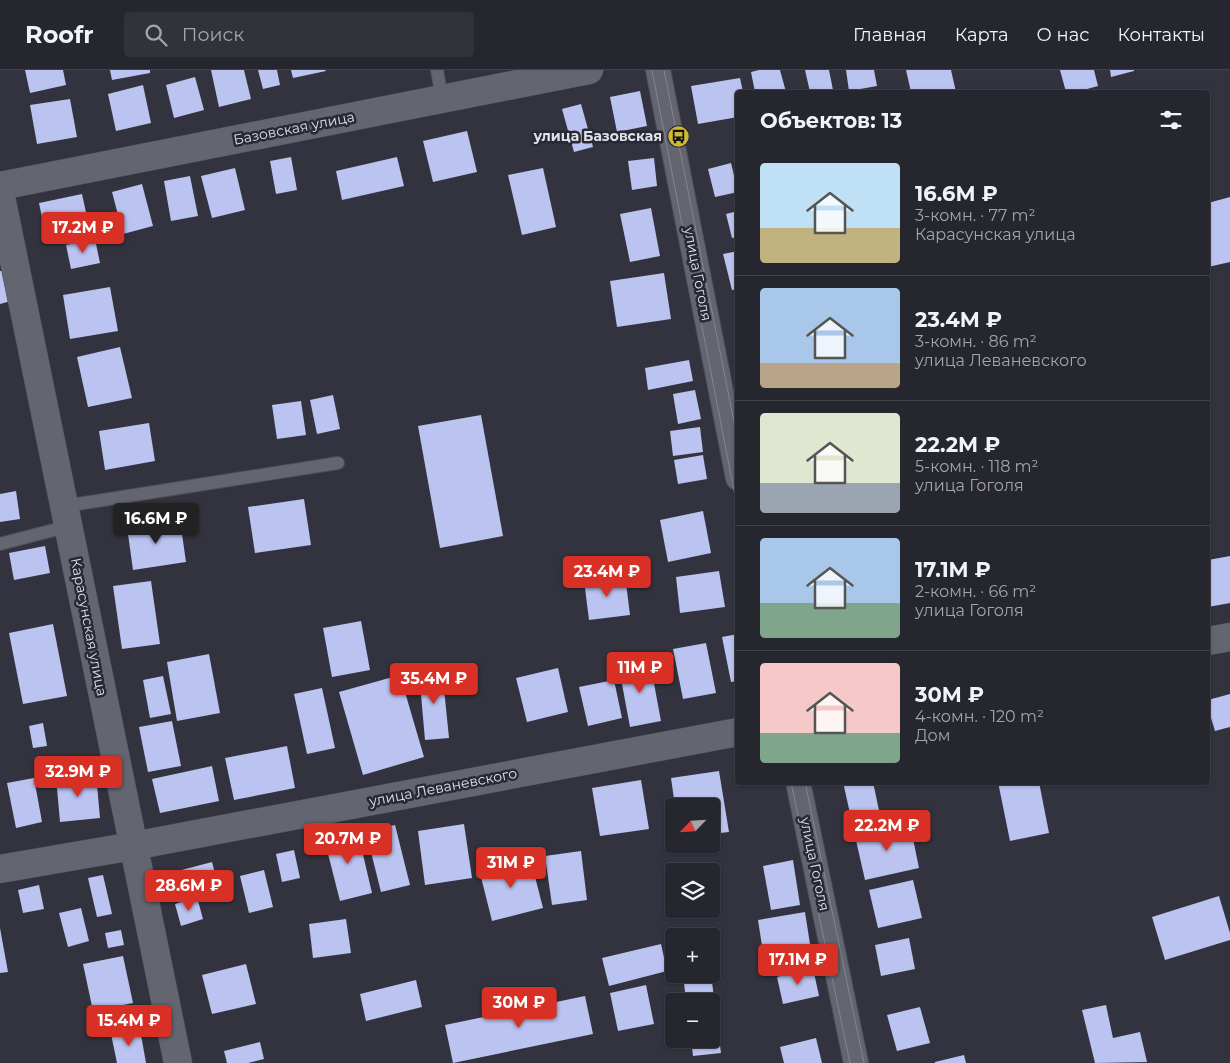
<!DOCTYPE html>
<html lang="ru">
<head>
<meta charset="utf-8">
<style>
  :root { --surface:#26262e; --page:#32323a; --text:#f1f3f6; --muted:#a4a5aa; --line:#42434a; --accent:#d93025 }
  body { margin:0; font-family:Montserrat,sans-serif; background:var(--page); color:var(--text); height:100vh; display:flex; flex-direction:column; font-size:19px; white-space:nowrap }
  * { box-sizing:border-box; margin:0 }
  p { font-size:16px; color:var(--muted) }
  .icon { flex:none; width:28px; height:28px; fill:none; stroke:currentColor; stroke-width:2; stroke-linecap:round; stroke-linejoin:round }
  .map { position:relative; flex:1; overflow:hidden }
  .details { position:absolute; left:735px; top:20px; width:475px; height:695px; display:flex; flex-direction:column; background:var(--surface); border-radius:5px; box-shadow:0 1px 4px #0004,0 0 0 1px var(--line) }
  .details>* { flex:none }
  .needle { width:32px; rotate:245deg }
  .controls { position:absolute; left:665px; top:728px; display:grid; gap:10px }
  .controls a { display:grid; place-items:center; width:55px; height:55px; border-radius:5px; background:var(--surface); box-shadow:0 1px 4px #0004,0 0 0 1px var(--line); font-size:25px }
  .price { position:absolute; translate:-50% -42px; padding:0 11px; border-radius:5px; background:var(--accent); color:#fff; font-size:16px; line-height:32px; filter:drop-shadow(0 1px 2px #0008) }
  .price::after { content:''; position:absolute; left:50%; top:30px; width:15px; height:11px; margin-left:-8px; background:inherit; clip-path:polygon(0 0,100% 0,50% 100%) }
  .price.current { background:#222; color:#fff }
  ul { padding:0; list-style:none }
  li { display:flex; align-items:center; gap:15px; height:125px; padding:0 25px }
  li+li { border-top:1px solid var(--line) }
  li span { display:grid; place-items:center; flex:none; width:140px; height:100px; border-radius:5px; color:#555 }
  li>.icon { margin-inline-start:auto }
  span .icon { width:60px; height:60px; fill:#fffc; stroke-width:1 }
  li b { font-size:21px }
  h2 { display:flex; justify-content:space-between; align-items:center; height:60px; padding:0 25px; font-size:21px }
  header { display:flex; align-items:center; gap:30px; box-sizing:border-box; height:70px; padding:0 25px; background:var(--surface); border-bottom:1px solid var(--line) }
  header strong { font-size:24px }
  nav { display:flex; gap:28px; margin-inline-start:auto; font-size:18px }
  .search { width:350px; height:45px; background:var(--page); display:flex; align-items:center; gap:12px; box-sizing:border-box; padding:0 18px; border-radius:5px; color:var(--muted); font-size:19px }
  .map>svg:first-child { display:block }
</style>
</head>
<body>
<header>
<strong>Roofr</strong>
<div class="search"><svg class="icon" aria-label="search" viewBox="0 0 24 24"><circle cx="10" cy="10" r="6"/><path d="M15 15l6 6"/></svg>Поиск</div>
<nav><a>Главная</a><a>Карта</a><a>О нас</a><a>Контакты</a></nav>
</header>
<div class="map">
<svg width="1230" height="993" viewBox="0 0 1230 993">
  <rect width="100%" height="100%" fill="#32333e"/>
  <g fill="#bbc3f0">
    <polygon points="25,0 63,0 66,15 30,23"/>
    <polygon points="110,0 150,0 150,3 112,10"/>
    <polygon points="211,0 244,0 251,29 219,37"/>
    <polygon points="258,0 277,0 280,15 263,19"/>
    <polygon points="291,0 325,0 326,1 293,8"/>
    <polygon points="759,0 780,0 786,22 755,22 751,2"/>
    <polygon points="805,0 829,0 833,20 820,22 810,22"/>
    <polygon points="846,0 874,0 877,16 849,21"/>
    <polygon points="906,0 951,0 956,22 911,22"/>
    <polygon points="1060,0 1094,0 1098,16 1076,22 1066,22"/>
    <polygon points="1110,0 1134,0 1134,1 1111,7"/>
    <polygon points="195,7 204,40 174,48 166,15"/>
    <polygon points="740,8 743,22 738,22 738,47 698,54 691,16"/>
    <polygon points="143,15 151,53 116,61 108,24"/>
    <polygon points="640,21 647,56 617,62 610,27"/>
    <polygon points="70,29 77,67 37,74 30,35"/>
    <polygon points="581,34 593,77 574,82 562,39"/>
    <polygon points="467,61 477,102 433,112 423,71"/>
    <polygon points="291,87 297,120 276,124 270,91"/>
    <polygon points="397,87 404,116 342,130 336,101"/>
    <polygon points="654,88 657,116 632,120 628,91"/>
    <polygon points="731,93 738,122 715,127 708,99"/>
    <polygon points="235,98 245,140 212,148 201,106"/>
    <polygon points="543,98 556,157 522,165 508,105"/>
    <polygon points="190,106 198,146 171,151 164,111"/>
    <polygon points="142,114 153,156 123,164 112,122"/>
    <polygon points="82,124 90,161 47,171 39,133"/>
    <polygon points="1230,127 1230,192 1208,197 1208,133"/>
    <polygon points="651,138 660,186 630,192 620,144"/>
    <polygon points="738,141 738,167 732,168 726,144"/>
    <polygon points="95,169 100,193 71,199 66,175"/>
    <polygon points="738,181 738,219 732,220 723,184"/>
    <polygon points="0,201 3,201 11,231 0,234"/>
    <polygon points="664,203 671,249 617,257 610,211"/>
    <polygon points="110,217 118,261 70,269 63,225"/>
    <polygon points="120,277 132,328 88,337 77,287"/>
    <polygon points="689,290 693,311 648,320 645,298"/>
    <polygon points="695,320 701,349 678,354 673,324"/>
    <polygon points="333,325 340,359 317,364 310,330"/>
    <polygon points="301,331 306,365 277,369 272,335"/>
    <polygon points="481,345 503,466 440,478 418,356"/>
    <polygon points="149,353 155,391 105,400 99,361"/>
    <polygon points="700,357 703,382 673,386 670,361"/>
    <polygon points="703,385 707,409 678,414 674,390"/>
    <polygon points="16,421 20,449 0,452 0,424"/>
    <polygon points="304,429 311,475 255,483 248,437"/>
    <polygon points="703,441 711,483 668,492 660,450"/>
    <polygon points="180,450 186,492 133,500 127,457"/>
    <polygon points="45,476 50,503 14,510 9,483"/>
    <polygon points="1230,486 1230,533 1208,537 1208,490"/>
    <polygon points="719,501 725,537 680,543 676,507"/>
    <polygon points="625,505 630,545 589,550 584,510"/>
    <polygon points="151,511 160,574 122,579 113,516"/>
    <polygon points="361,551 370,600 332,607 323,558"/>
    <polygon points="53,554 67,626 23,634 9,563"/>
    <polygon points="738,564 738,611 731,612 722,567"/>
    <polygon points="706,573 716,623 683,629 673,579"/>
    <polygon points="209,584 220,643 177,651 167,592"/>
    <polygon points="650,592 661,651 630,657 619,598"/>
    <polygon points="558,598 568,642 527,652 516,608"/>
    <polygon points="442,599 449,668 425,670 419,602"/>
    <polygon points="400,605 424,687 363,705 339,622"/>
    <polygon points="163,606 171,644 150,648 143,610"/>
    <polygon points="614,610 622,648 588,656 579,617"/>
    <polygon points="322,618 335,678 307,684 294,624"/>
    <polygon points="1230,624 1230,657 1215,661 1208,638 1208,630"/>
    <polygon points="172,651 181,696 148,702 139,657"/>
    <polygon points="43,653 47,676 33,678 29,656"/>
    <polygon points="287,676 295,718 234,730 225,688"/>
    <polygon points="212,696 219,731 160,743 152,709"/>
    <polygon points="719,701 729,762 711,764 711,736 675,736 671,708"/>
    <polygon points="96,704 100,748 60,752 56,707"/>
    <polygon points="34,708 42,752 16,758 7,713"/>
    <polygon points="641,710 649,759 600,766 592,718"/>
    <polygon points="843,712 873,712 881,750 853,757"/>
    <polygon points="998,712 1039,712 1049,763 1010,771"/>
    <polygon points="464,754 472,808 425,815 418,761"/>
    <polygon points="910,754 919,798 865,810 855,766"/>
    <polygon points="395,755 410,815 381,822 366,762"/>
    <polygon points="357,759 372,823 340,831 324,768"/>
    <polygon points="294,780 300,808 282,812 276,784"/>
    <polygon points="581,781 587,830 552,835 545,786"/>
    <polygon points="530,787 543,838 492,851 479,799"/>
    <polygon points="793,790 800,835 771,840 763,796"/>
    <polygon points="212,792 218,815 179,826 174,802"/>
    <polygon points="264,800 273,837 249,843 240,806"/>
    <polygon points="103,805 112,844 97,847 88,808"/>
    <polygon points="913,810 922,848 878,858 869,820"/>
    <polygon points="39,815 44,839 23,843 18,820"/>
    <polygon points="1219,826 1230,863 1230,870 1165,890 1152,847"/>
    <polygon points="197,827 203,849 181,856 175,834"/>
    <polygon points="81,838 89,871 68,877 59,843"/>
    <polygon points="805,842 812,887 765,895 758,850"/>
    <polygon points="346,849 351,883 313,888 309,854"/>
    <polygon points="0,858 8,902 0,903"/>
    <polygon points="121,860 124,875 108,878 105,863"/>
    <polygon points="706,860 707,866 678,866 678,863"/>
    <polygon points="909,868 915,899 881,906 875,875"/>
    <polygon points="661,874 667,901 609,916 602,888"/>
    <polygon points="123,886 133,933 93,941 83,894"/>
    <polygon points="246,894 256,934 212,944 202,905"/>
    <polygon points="813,898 819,926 783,934 777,907"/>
    <polygon points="683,904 711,904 721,983 693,986 691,969 711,969 711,931 686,931"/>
    <polygon points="416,910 422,937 366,951 360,924"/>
    <polygon points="646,915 654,954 618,961 610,923"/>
    <polygon points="585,926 593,964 453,993 445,955"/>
    <polygon points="1106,935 1113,968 1140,962 1147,992 1095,993 1082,940"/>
    <polygon points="920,937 930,973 897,981 887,945"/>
    <polygon points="140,959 146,993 117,993 111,964"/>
    <polygon points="816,968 822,993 784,993 780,977"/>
    <polygon points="260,972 264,989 248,993 227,993 224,981"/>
    <polygon points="964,985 966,993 935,993 935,992"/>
  </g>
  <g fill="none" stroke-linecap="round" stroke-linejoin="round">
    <defs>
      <g id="lane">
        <polyline points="437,0 442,29"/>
        <polyline points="65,436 338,393"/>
        <polyline points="0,474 69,456"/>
      </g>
      <g id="street">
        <polyline points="658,0 738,408"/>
        <polyline points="798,712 856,993"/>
      </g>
      <g id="secondary">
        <polyline points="0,116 589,0"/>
        <polyline points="0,122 178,993"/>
        <polyline points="1208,571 1230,567"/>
        <polyline points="0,799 133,776 738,662"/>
      </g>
    </defs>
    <use href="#lane" stroke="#4d4f58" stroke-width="14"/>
    <use href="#street" stroke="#4d4f58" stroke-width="26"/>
    <use href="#secondary" stroke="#4d4f58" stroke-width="29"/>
    <use href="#lane" stroke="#636571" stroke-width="12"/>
    <use href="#street" stroke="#636571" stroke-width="24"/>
    <use href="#secondary" stroke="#636571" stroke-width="28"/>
    <g stroke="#85868f" stroke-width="1">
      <polyline points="652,0 738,441"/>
      <polyline points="664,0 738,372"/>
      <polyline points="791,712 850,993"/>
      <polyline points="805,712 864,993"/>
    </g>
  </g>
  <defs>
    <symbol id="bus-disc" viewBox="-11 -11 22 22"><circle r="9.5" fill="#d1b736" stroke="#282934"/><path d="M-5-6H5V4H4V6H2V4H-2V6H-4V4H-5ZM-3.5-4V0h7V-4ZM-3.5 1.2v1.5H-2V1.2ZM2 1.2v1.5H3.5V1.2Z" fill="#111"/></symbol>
  </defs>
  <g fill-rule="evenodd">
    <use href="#bus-disc" x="666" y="54" width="25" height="25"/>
  </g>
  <g text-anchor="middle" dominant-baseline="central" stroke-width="5" stroke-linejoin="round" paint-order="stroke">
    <g font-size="14" fill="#e0e2e9" stroke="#282934">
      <text transform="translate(294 58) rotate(-11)">Базовская улица</text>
      <text transform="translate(698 204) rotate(79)">улица Гоголя</text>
      <text transform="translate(89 557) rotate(79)">Карасунская улица</text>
      <text transform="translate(443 717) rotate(-11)">улица Леваневского</text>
      <text transform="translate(815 794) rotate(78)">улица Гоголя</text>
    </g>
    <g font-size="14" font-weight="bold" fill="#e0e2e9" stroke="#282934" text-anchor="end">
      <text x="662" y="66">улица Базовская</text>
    </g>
  </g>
</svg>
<div class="controls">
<a><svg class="needle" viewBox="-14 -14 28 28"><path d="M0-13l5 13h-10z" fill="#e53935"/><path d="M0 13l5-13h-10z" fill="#a4a5aa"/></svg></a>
<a><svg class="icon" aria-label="layers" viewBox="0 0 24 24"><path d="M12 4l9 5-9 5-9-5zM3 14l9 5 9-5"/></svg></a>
<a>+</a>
<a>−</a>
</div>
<b class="price" style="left:83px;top:184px">17.2M ₽</b>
<b class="price current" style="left:156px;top:475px">16.6M ₽</b>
<b class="price" style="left:607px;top:528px">23.4M ₽</b>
<b class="price" style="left:640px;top:624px">11M ₽</b>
<b class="price" style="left:434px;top:635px">35.4M ₽</b>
<b class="price" style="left:78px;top:728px">32.9M ₽</b>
<b class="price" style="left:887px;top:782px">22.2M ₽</b>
<b class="price" style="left:348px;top:795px">20.7M ₽</b>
<b class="price" style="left:511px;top:819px">31M ₽</b>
<b class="price" style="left:189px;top:842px">28.6M ₽</b>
<b class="price" style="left:798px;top:916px">17.1M ₽</b>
<b class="price" style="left:519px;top:959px">30M ₽</b>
<b class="price" style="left:129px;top:977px">15.4M ₽</b>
<section class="details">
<h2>Объектов: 13<svg class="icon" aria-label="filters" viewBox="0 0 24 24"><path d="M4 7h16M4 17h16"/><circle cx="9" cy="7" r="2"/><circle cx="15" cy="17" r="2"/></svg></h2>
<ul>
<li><span style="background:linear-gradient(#bfe0f5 65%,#c2b280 0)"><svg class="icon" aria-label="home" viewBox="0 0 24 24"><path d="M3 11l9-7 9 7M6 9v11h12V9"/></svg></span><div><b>16.6M ₽</b><p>3-комн. · 77 m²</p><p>Карасунская улица</p></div></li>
<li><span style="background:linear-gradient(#a9c7e8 75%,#b9a48a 0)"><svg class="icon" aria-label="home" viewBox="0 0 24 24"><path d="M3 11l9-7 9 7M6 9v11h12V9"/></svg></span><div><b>23.4M ₽</b><p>3-комн. · 86 m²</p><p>улица Леваневского</p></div></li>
<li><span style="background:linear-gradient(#dfe7d0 70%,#9aa5b1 0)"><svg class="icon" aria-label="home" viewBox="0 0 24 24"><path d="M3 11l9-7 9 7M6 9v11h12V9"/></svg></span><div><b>22.2M ₽</b><p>5-комн. · 118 m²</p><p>улица Гоголя</p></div></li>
<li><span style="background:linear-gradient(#a9c7e8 65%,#7fa58c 0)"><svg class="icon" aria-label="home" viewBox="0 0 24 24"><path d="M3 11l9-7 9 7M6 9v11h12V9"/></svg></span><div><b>17.1M ₽</b><p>2-комн. · 66 m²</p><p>улица Гоголя</p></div></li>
<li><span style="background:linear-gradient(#f6c9c9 70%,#7fa58c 0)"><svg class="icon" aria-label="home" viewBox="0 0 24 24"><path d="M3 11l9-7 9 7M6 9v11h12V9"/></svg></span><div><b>30M ₽</b><p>4-комн. · 120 m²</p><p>Дом</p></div></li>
</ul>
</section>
</div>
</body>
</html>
